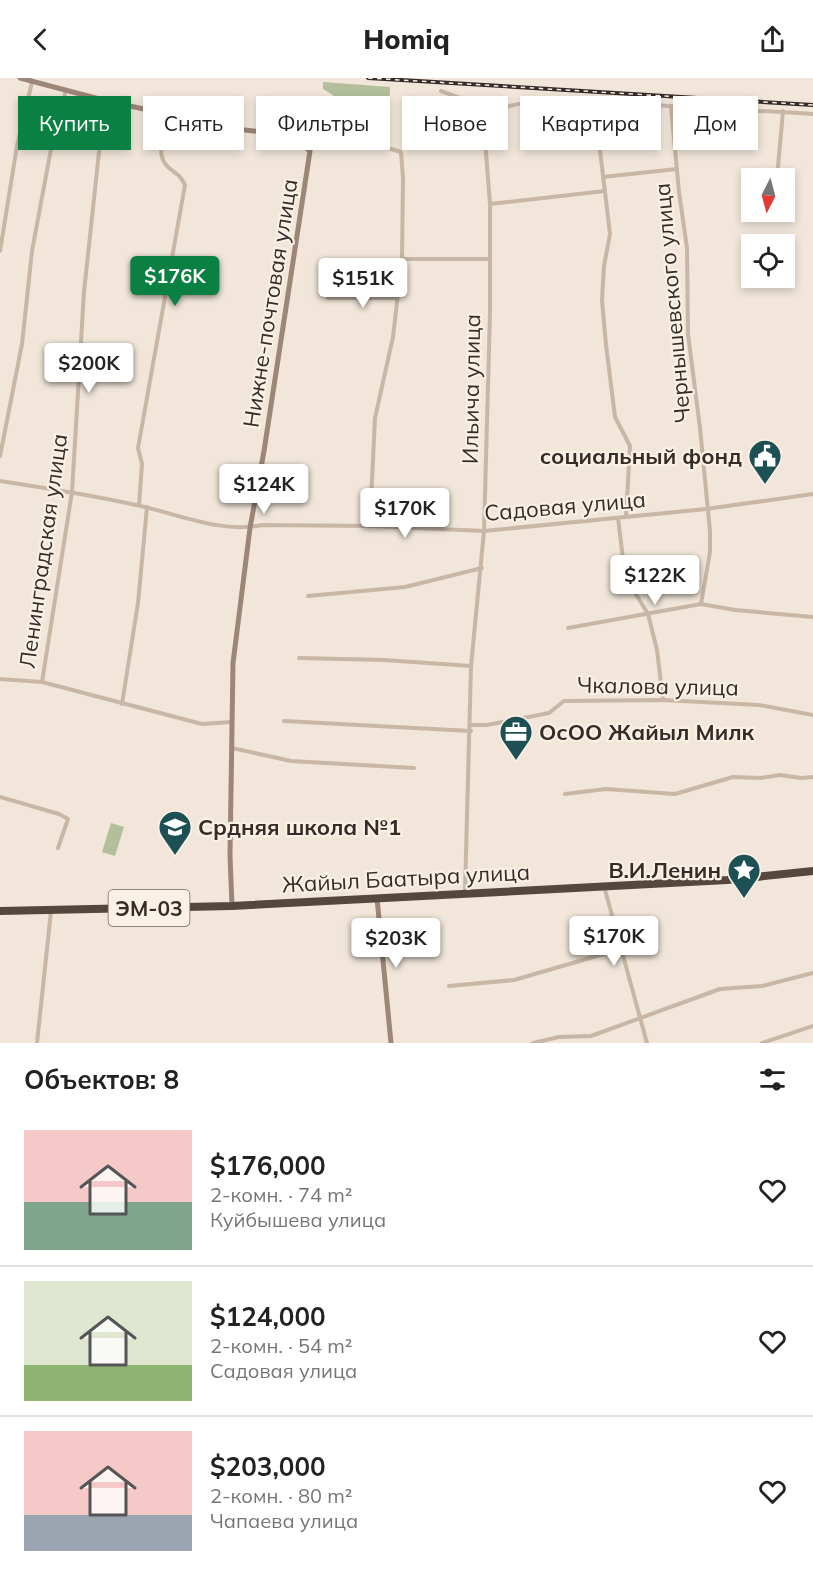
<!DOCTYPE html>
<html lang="ru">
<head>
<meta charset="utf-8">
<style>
  :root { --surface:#fff; --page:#f6f6f6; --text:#222; --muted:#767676; --line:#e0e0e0; --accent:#0b8043 }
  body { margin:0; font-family:Mulish,sans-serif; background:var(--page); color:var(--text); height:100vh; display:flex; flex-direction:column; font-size:22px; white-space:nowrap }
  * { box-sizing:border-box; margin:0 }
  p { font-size:20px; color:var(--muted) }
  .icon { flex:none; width:33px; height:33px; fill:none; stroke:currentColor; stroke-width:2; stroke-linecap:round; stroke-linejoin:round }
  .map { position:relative; height:965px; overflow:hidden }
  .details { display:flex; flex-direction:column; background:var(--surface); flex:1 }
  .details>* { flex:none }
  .top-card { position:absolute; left:18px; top:18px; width:777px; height:54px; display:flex; gap:12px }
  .needle { width:39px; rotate:186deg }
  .tools { position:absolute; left:741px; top:90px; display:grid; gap:12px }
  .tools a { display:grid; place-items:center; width:54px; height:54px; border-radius:0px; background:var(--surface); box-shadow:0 3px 9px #0003; font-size:30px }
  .price { position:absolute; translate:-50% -51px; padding:0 14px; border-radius:6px; background:#fff; color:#222; font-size:20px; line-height:39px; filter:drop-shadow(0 2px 3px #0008) }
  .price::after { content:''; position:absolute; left:50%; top:36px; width:18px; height:14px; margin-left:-9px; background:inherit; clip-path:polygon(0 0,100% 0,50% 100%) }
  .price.on { background:var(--accent); color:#fff }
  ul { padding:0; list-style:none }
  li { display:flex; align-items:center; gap:18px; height:150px; padding:0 24px }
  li+li { border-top:2px solid var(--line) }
  li span { display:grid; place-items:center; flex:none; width:168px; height:120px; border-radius:0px; color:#555 }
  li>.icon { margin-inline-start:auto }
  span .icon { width:72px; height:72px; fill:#fffc; stroke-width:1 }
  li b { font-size:26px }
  h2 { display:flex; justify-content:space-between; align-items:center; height:72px; padding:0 24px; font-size:26px }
  .tag { padding:0 21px; border-radius:0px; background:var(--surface); box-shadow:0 3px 9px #0003; font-size:21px; line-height:54px }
  .tag.on { background:var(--accent); color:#fff }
  header { display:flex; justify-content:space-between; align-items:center; height:78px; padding:0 24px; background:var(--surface); font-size:27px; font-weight:800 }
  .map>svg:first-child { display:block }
</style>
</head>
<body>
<header><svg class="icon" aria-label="back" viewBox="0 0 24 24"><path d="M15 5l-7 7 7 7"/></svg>Homiq<svg class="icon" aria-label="share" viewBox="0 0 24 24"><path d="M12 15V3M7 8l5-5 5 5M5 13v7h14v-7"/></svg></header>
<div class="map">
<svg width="813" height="965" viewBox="0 0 813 965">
  <rect width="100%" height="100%" fill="#f1e6d9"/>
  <g fill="#b2bf9a">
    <polygon points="323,4 390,9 389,38 335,32 333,17 323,11"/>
    <polygon points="111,745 124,749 115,778 102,774"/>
  </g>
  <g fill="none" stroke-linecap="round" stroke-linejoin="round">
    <g stroke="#c8b7a6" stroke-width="4">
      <polyline points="441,13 468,23 483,37 490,126 490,235 484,453 471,588 465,814"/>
      <polyline points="594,22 610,156 604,188 602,222 606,267 615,339 630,368 626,439"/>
      <polyline points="671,28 679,114 687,170 688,256 700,350 710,453 710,474 701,526"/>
      <path d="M483,37C550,8 623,26 693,30C733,32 773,33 813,36"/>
      <polyline points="306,67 317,59 353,60 401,74 403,100 402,181 393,259 375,340 371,423 372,448"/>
      <polyline points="603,99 677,91"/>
      <polyline points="777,100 783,33"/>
      <polyline points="490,126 605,113"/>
      <polyline points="0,173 17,68 32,4"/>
      <polyline points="402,181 490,181"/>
      <polyline points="328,220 397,220"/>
      <polyline points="0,378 22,266 32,173 54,55 66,12"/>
      <path d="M0,403C46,410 91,417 136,427C176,435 221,456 262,447L372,448L484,453L706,431L813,416"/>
      <path d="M139,427L142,386L138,370L185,107C179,95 177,97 168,89C154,77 165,51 168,36"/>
      <polyline points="618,440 623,481 631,508 648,536 657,572 663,622"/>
      <polyline points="308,518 405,509 482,490"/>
      <polyline points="568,550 701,526 735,532 813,539"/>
      <polyline points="299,580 384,582 471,588"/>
      <polyline points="0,601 42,604 202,646 232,644"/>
      <polyline points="42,604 72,414 84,214 99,74 107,23"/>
      <polyline points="122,626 138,525 147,429"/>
      <polyline points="284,643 471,653"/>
      <polyline points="471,647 487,647 549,635 564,623 663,622 759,627 813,637"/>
      <polyline points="232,670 291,683 414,690"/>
      <polyline points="565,716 606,711 675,716 733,699 761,700 780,697 801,700 813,699"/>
      <polyline points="0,719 59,736 68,741 58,770"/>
      <polyline points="604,808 647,965"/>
      <polyline points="449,908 514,902 621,871"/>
      <polyline points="37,965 51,833"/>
      <polyline points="533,965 559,959 591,958 720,911 762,908 813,895"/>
      <polyline points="762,965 813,948"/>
    </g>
    <g stroke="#9c8677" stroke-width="5">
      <polyline points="20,0 107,23 235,51 291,57 310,73 264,373 250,450 233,585 230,777 232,828"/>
      <polyline points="377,820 391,965"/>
    </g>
    <polyline stroke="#55463e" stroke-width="8" points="0,833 232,828 727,802 813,793"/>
    <defs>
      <polyline id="rail" points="368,0 813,27"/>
    </defs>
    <use href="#rail" stroke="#352b27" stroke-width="4"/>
    <use href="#rail" stroke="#f9f0e6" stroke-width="1.5" stroke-dasharray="4.5" stroke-linecap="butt"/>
  </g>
  <defs>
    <symbol id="civic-pin" viewBox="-11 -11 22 30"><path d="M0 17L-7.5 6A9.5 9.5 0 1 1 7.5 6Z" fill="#1d5055" stroke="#f9f0e6"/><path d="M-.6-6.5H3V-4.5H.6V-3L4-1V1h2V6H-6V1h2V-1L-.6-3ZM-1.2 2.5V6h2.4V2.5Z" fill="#fff"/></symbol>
    <symbol id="office-pin" viewBox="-11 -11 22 30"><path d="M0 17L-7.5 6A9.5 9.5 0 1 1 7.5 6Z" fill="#1d5055" stroke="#f9f0e6"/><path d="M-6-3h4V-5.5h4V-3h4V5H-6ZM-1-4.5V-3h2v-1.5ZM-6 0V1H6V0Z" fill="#fff"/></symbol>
    <symbol id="school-pin" viewBox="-11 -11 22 30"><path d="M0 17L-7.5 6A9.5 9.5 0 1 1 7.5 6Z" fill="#1d5055" stroke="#f9f0e6"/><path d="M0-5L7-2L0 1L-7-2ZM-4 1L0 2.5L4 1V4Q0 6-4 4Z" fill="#fff"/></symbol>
    <symbol id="sight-pin" viewBox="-11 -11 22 30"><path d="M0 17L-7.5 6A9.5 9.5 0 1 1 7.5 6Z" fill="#1d5055" stroke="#f9f0e6"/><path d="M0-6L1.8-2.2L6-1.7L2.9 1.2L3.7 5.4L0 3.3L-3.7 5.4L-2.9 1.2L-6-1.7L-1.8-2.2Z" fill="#fff"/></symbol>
  </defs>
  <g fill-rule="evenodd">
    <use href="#civic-pin" x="746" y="359" width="38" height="52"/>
    <use href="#office-pin" x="497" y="635" width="38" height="52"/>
    <use href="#school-pin" x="156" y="730" width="38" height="52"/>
    <use href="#sight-pin" x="725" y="773" width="38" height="52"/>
  </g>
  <g text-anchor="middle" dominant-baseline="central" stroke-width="4.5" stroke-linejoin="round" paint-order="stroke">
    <rect fill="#f9f0e6" stroke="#706660" stroke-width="1.5" x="108.5" y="812" width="81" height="36" rx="4.5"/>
    <g font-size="21" font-weight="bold" fill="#352b27">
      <text x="149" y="830">ЭМ-03</text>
    </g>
    <g font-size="22" fill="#352b27" stroke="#f9f0e6">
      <text transform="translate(270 225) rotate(-81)">Нижне-почтовая улица</text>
      <text transform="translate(672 225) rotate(-95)">Чернышевского улица</text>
      <text transform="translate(471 311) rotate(-89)">Ильича улица</text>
      <text transform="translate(565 428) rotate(-5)">Садовая улица</text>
      <text transform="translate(43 473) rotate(-82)">Ленинградская улица</text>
      <text transform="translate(658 608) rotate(1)">Чкалова улица</text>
      <text transform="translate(406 800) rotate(-3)">Жайыл Баатыра улица</text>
    </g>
    <g font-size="22" font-weight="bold" fill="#352b27" stroke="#f9f0e6" text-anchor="end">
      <text x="742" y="378">социальный фонд</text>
      <text x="539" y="654" text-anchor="start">ОсОО Жайыл Милк</text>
      <text x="198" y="749" text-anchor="start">Срдняя школа №1</text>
      <text x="721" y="792">В.И.Ленин</text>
    </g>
  </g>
</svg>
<div class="tools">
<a><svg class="needle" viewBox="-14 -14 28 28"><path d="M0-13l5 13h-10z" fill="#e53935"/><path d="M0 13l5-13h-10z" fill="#767676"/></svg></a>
<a><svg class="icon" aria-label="locate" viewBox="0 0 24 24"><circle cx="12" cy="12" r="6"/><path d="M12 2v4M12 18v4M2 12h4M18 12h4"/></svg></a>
</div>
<b class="price on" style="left:175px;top:229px">$176K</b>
<b class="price" style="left:363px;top:231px">$151K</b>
<b class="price" style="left:89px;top:316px">$200K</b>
<b class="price" style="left:264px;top:437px">$124K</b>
<b class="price" style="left:405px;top:461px">$170K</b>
<b class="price" style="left:655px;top:528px">$122K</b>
<b class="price" style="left:614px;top:889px">$170K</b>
<b class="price" style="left:396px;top:891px">$203K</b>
<div class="top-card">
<a class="tag on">Купить</a>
<a class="tag">Снять</a>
<a class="tag">Фильтры</a>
<a class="tag">Новое</a>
<a class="tag">Квартира</a>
<a class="tag">Дом</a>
</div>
</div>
<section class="details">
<h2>Объектов: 8<svg class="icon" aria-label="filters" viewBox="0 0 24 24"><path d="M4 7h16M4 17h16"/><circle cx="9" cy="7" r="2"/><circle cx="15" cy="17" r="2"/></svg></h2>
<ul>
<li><span style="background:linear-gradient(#f6c9c9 60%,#7fa58c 0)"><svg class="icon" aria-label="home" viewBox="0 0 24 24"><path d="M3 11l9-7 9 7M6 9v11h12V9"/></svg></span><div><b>$176,000</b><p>2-комн. · 74 m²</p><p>Куйбышева улица</p></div><svg class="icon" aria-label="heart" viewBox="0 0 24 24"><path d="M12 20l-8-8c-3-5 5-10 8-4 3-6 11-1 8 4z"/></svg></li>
<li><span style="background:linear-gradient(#dfe7d0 70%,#8fb573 0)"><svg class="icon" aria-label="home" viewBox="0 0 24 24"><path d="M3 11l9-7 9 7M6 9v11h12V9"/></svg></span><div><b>$124,000</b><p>2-комн. · 54 m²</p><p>Садовая улица</p></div><svg class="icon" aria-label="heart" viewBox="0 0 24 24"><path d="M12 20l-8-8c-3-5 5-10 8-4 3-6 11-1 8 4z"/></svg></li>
<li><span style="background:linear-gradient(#f6c9c9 70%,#9aa5b1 0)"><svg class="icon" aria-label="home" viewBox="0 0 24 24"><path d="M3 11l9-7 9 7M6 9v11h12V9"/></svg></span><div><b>$203,000</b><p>2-комн. · 80 m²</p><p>Чапаева улица</p></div><svg class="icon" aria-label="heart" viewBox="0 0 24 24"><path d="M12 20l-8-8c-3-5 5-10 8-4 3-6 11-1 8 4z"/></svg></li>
</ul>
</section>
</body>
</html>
